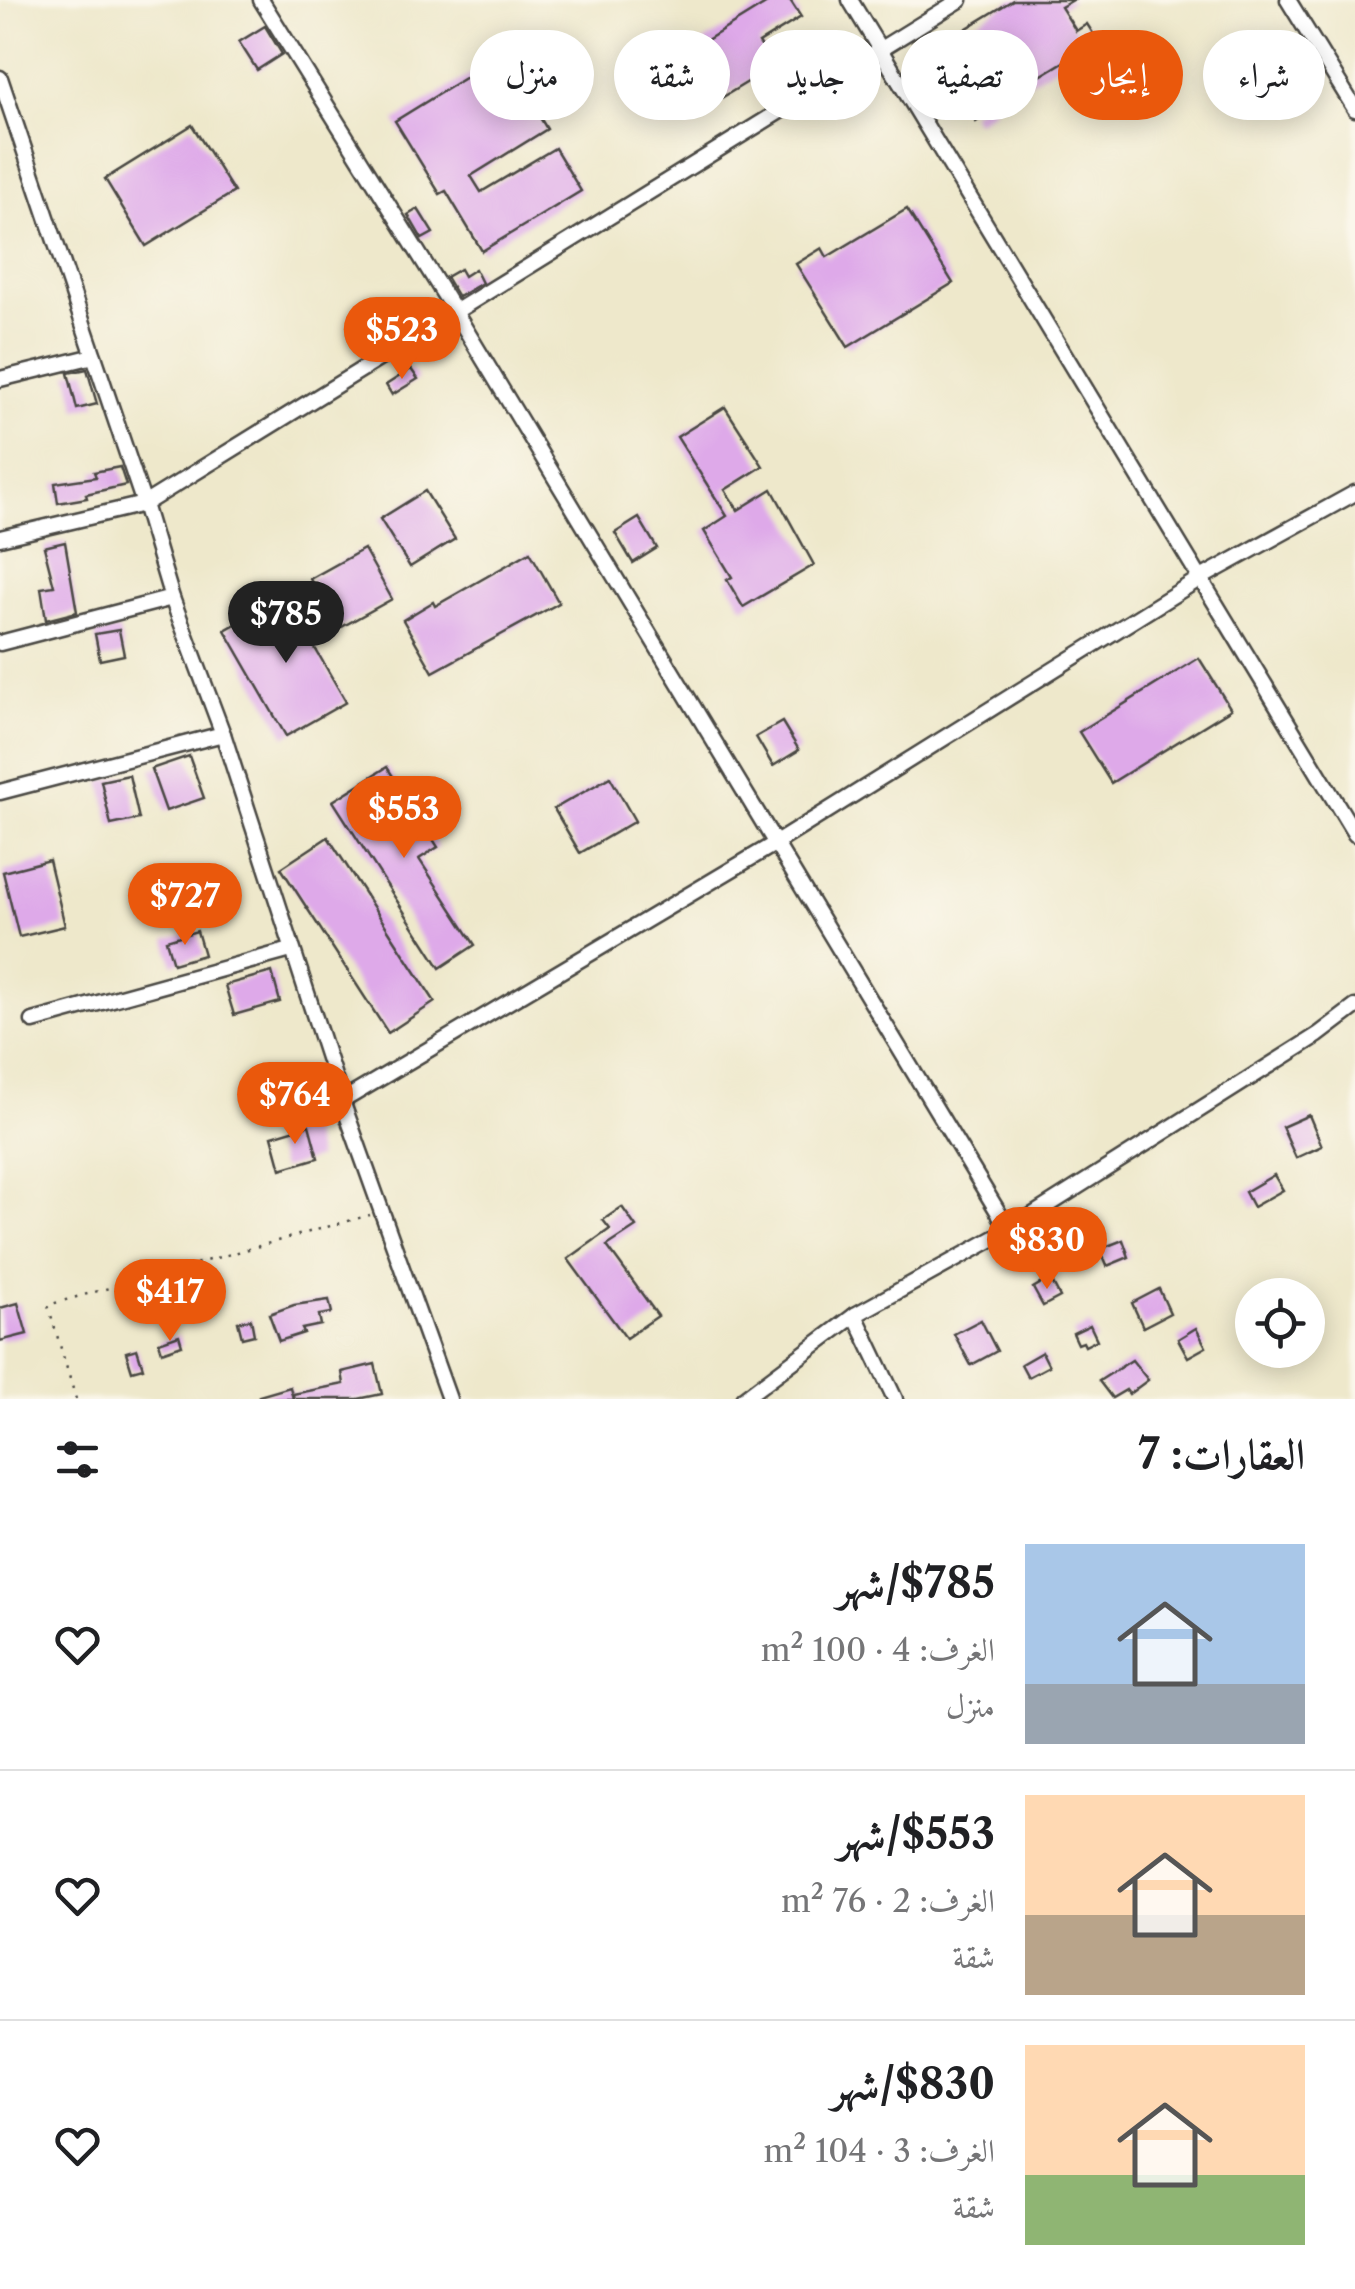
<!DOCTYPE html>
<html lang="ar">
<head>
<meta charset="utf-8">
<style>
  :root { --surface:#fff; --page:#f2f2f2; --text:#202124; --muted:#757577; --line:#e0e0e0; --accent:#ea580c }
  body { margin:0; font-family:"Libre Caslon Text",Amiri,serif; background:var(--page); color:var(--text); direction:rtl; height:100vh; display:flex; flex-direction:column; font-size:38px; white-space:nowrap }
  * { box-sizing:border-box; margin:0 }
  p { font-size:32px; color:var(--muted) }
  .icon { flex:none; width:55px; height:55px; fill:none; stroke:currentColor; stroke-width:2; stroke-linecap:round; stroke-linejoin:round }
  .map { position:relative; height:1399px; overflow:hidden; direction:ltr }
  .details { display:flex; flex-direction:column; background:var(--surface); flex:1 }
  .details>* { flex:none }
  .banner { position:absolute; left:30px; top:30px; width:1295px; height:90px; direction:rtl; display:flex; gap:20px }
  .buttons { position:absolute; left:1235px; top:1278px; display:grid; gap:20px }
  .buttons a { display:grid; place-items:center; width:90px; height:90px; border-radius:50%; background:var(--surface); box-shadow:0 5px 25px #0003; font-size:50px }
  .price { position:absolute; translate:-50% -85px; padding:0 22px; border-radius:35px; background:var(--accent); color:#fff; font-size:32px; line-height:65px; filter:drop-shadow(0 2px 5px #0008) }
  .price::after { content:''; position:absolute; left:50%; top:60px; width:30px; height:22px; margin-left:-15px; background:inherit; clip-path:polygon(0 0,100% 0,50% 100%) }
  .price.current { background:#222; color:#fff }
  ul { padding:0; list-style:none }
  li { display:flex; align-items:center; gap:30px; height:250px; padding:0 50px }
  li+li { border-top:2px solid var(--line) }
  li span { display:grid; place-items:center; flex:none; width:280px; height:200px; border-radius:0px; color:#555 }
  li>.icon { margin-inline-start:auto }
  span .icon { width:120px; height:120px; fill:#fffc; stroke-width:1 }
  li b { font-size:42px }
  h2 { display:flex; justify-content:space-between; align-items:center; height:120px; padding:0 50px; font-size:42px }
  .pill { padding:0 35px; border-radius:45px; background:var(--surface); box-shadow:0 5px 25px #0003; font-size:35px; line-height:90px }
  .pill.current { background:var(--accent); color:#fff }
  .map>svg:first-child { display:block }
</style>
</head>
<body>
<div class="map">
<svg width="1355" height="1399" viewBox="0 0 1355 1399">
  <rect width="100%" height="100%" fill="#fbf7ec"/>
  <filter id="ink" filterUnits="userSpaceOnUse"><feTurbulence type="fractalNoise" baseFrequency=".01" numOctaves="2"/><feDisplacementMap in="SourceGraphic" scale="20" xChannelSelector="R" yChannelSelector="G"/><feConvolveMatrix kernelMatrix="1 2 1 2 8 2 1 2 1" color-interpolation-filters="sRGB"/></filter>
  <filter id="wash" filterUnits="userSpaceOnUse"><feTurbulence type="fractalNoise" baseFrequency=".0048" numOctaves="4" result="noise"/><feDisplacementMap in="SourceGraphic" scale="40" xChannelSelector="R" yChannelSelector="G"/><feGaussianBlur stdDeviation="2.25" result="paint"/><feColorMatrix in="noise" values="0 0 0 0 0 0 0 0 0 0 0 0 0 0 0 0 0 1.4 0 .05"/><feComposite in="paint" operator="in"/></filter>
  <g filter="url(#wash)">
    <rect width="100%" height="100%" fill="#eee8cb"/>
    <g id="blocks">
      <g fill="#dea9e9">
        <polygon points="772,0 790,0 801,17 759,43 774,66 695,114 665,66"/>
        <polygon points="1013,0 1073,0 1061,7 1076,31 1087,24 1098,41 1022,87 1011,69 1006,72 998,58 981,69 959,33"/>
        <polygon points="265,26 282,54 257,70 239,42"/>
        <polygon points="502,55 547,129 471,176 481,192 555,148 581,191 482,251 446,191 440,194 395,121"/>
        <polygon points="919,62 936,87 927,93 910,68"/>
        <polygon points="988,102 994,110 976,122 971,113"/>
        <polygon points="192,125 234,192 146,246 105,179"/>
        <polygon points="418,209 433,233 422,239 408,215"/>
        <polygon points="907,209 953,283 848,347 796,264 822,248 827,257"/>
        <polygon points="460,269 464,276 475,269 482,283 458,297 446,277"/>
        <polygon points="87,369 97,404 77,409 68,373"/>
        <polygon points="411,369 418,379 392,395 386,385"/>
        <polygon points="725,407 763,466 725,490 738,510 772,489 814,565 743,607 727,580 732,577 704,531 727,516 677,437"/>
        <polygon points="120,467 126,485 86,494 87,498 58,503 55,483 96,477 94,472"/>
        <polygon points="425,491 455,539 410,567 380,519"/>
        <polygon points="639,518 657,548 633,563 615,533"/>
        <polygon points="65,542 77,612 46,620 41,588 54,586 44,547"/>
        <polygon points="364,549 392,599 338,629 310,579"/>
        <polygon points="530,552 559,603 433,672 403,620 433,602 435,606"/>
        <polygon points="285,596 346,702 286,736 225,630"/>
        <polygon points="119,630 124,655 100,660 95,634"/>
        <polygon points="1199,658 1231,709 1111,783 1079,732"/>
        <polygon points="782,722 799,750 773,766 756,737"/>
        <polygon points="189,756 204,798 166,811 151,769"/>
        <polygon points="387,767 438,847 419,859 475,945 440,968 333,801"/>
        <polygon points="129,775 139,819 111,825 101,781"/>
        <polygon points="610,777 635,821 580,853 554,809"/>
        <polygon points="328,837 435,1002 388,1033 281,868"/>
        <polygon points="49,860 65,926 19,937 3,872"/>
        <polygon points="197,931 204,955 173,964 166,940"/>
        <polygon points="272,972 280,1002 234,1015 225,985"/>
        <polygon points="1309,1115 1322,1146 1296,1158 1282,1127"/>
        <polygon points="309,1125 318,1158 281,1169 272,1136"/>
        <polygon points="1274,1175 1283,1190 1253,1207 1245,1192"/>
        <polygon points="622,1207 636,1227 607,1246 658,1316 626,1338 568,1259 610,1229 603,1220"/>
        <polygon points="1123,1240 1129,1257 1107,1266 1100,1249"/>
        <polygon points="1050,1278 1060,1297 1043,1306 1033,1288"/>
        <polygon points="1159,1289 1170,1313 1143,1327 1132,1303"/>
        <polygon points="329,1300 332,1313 319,1315 321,1325 302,1329 304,1333 279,1341 269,1314 294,1305"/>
        <polygon points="18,1303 27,1334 0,1341 0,1308"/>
        <polygon points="251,1319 254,1335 242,1338 238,1322"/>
        <polygon points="981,1320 997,1351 971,1365 954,1334"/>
        <polygon points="1090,1325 1097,1340 1085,1346 1083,1342 1078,1344 1073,1333"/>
        <polygon points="1196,1328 1206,1347 1188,1357 1178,1339"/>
        <polygon points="179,1335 182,1345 162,1352 159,1342"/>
        <polygon points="137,1349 143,1368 132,1371 126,1352"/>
        <polygon points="1042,1352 1049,1366 1028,1377 1021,1364"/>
        <polygon points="1132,1360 1148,1380 1129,1394 1126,1390 1112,1398 1099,1381"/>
        <polygon points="375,1364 382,1394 358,1399 294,1399 293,1394 344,1384 342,1372"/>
        <polygon points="290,1387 293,1399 260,1399 259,1396"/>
      </g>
    </g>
  </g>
  <g filter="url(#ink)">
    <use href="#blocks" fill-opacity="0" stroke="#484743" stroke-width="2.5"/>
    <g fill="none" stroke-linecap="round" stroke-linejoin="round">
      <defs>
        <g id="minor">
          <polyline points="261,0 455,312 1009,1230"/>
          <polyline points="850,0 1355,834"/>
          <polyline points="1288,0 1355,109"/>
          <polyline points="0,78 144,504 172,598 223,734 342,1101 449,1399"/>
          <polyline points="0,379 94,356"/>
          <polyline points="0,538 144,504 960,0"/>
          <polyline points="0,643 172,598"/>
          <polyline points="0,792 223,734"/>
          <polyline points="33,1021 291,950"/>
          <polyline points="342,1101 776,843 1199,579 1355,493"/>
          <polyline points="855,1315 895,1399"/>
          <polyline points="743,1399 855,1315 1009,1230 1318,1035 1355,1007"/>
        </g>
      </defs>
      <use href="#minor" stroke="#484743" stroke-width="19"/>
      <polyline stroke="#484743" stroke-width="2.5" stroke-dasharray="2.5 8" stroke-linecap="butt" points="76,1399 48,1305 370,1215"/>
      <use href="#minor" stroke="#fff" stroke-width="14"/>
    </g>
  </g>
</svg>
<div class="buttons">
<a><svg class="icon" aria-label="locate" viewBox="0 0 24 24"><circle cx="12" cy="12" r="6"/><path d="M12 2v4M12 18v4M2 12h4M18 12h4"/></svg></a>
</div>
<b class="price" style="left:402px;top:382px">$523</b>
<b class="price current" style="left:286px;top:666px">$785</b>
<b class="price" style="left:404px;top:861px">$553</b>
<b class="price" style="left:185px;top:948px">$727</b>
<b class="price" style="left:295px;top:1147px">$764</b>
<b class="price" style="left:1047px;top:1292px">$830</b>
<b class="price" style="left:170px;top:1344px">$417</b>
<div class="banner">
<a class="pill">شراء</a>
<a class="pill current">إيجار</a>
<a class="pill">تصفية</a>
<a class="pill">جديد</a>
<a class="pill">شقة</a>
<a class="pill">منزل</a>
</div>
</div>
<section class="details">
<h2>العقارات: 7<svg class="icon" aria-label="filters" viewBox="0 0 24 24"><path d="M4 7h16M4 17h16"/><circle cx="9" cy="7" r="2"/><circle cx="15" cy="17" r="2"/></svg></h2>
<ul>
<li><span style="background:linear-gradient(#a9c7e8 70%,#9aa5b1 0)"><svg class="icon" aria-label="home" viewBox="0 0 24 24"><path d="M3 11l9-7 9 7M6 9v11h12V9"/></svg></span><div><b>$785/شهر</b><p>الغرف: 4 · 100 m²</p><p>منزل</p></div><svg class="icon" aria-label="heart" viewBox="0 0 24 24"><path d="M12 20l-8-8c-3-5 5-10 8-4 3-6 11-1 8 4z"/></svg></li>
<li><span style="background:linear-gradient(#ffd9b3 60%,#b9a48a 0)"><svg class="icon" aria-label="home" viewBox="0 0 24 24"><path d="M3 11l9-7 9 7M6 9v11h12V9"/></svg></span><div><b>$553/شهر</b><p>الغرف: 2 · 76 m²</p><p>شقة</p></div><svg class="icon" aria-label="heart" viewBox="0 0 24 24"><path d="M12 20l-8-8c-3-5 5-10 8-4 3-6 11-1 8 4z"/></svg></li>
<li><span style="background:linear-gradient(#ffd9b3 65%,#8fb573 0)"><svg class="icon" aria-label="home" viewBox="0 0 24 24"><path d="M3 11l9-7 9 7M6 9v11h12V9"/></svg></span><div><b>$830/شهر</b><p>الغرف: 3 · 104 m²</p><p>شقة</p></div><svg class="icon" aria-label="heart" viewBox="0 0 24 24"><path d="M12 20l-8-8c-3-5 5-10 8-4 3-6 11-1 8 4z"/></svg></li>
</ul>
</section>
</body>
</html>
